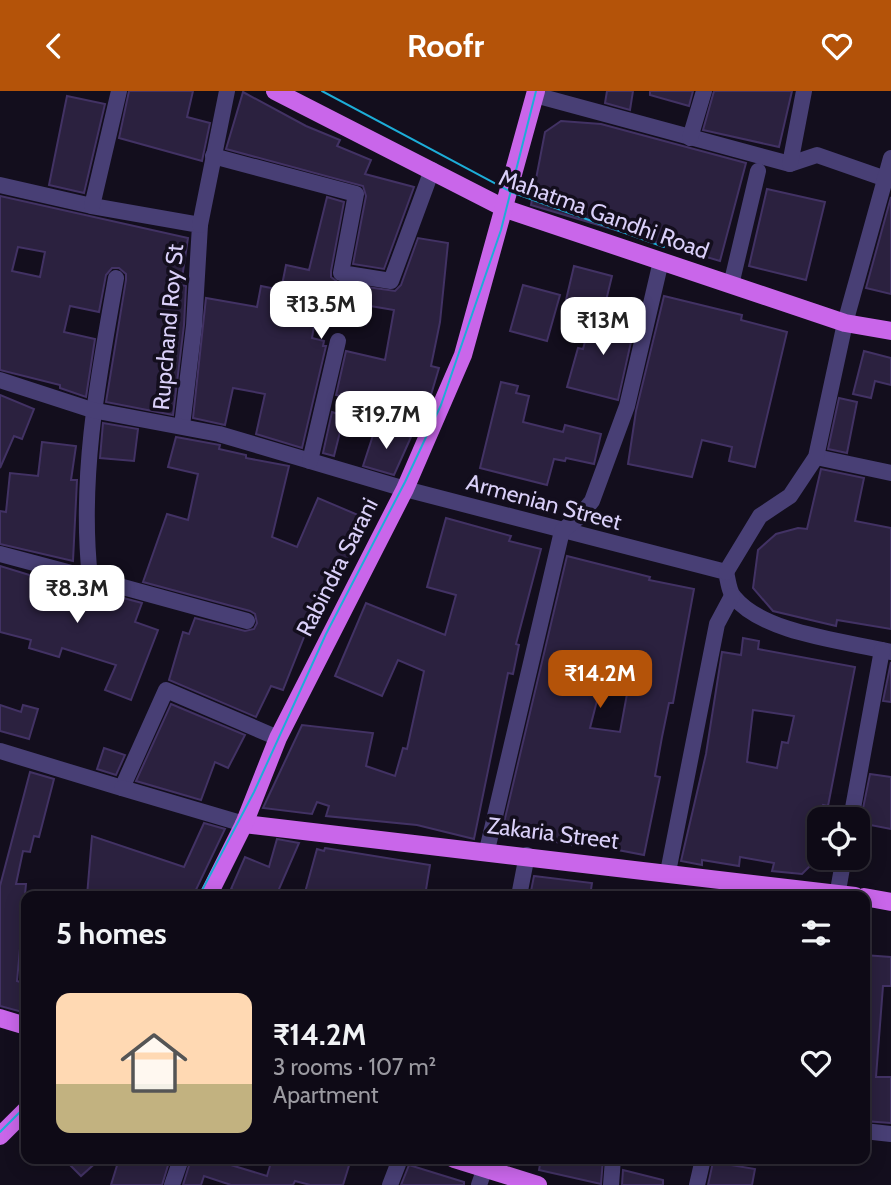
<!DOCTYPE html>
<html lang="en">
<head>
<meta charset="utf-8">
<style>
  :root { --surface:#0e0a16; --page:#17131f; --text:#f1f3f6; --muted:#9b9aa1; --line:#2e2b35; --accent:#b45309 }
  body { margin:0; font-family:Cabin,sans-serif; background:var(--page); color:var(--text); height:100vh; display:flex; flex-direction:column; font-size:26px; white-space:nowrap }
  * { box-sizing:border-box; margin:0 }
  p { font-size:23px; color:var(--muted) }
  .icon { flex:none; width:38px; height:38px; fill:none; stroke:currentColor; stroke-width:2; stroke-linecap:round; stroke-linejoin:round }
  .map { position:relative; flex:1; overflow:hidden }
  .sheet { position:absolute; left:21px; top:800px; width:849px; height:273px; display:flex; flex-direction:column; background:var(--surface); border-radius:14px; box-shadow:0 4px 18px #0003,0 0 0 2px var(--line) }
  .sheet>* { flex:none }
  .tools { position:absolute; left:807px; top:716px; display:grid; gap:14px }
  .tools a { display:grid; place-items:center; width:63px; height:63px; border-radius:14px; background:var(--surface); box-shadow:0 4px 18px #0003,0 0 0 2px var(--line); font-size:35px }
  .price { position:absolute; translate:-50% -60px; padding:0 16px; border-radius:14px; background:#fff; color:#222; font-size:23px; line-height:46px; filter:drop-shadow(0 2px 4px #0008) }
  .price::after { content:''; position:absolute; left:50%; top:42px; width:21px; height:16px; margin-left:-10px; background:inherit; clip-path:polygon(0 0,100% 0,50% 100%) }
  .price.selected { background:var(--accent); color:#fff }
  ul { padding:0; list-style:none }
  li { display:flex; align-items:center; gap:21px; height:175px; padding:0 35px }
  li span { display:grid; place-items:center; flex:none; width:196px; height:140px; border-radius:14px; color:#555 }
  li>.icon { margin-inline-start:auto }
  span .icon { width:84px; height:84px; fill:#fffc; stroke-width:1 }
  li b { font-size:30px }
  h2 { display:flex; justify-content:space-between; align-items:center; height:84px; padding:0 35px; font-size:30px }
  header { display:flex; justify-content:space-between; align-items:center; height:91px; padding:0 35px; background:var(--accent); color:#fff; font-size:32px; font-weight:700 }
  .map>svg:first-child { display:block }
</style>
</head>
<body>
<header><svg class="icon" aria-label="back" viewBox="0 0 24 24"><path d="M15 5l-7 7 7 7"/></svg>Roofr<svg class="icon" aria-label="heart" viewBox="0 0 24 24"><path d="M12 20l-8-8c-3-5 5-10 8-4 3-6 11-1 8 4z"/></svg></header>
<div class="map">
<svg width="891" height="1094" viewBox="0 0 891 1094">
  <rect width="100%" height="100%" fill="#130e1d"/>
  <g fill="#2b213f" stroke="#423264" stroke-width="2" fill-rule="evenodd">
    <polygon points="129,0 193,0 187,26 210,32 202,70 119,47"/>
    <polygon points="607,0 633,0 630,19 605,12"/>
    <polygon points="650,0 693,0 689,15 650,4"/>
    <polygon points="714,0 792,0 779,56 703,39"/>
    <polygon points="243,1 306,35 340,49 337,55 371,69 365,83 414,96 384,178 353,173 366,105 363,95 226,58"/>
    <polygon points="67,5 105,13 84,102 49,94"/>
    <polygon points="561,30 601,33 746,72 720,170 531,114 545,41"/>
    <polygon points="767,98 825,111 806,189 749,175"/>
    <path d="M0,105L188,147L181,194L186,195L184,234L173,324L106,311L126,189V183L119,177H112L106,184L99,221L70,215L64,241L95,248L86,306L60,297V294L0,279ZM18,156L45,161L40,186L12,180Z"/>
    <polygon points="327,106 344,111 331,180 331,186 339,192 395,200 401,194 418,147 448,152 440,231 431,275 439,277 425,324 336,304 346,260 385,269 394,219 370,215 366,233 341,228 345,211 319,205 312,247 324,250 323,255 326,255 302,357 256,343 265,303 233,297 225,334 193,327 206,207 257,216 261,195 281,199 286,174 309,179"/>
    <polygon points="891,106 891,203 866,197"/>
    <polygon points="574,175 612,185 604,218 566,209"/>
    <polygon points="523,194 560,204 547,250 510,240"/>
    <polygon points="664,205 742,224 741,229 787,241 755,376 729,370 732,356 702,349 692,386 628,373 636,320"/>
    <polygon points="593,221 635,233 618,309 567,296 578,257 583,258"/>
    <polygon points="864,260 891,267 891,294 875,290 871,307 853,303"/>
    <polygon points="501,291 518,295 516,302 529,305 523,331 563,341 565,334 601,343 594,373 566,367 565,370 554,368 547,394 480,377"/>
    <polygon points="0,304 34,318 22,348 14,345 0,377"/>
    <polygon points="839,307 857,311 847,362 828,358"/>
    <polygon points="332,321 344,325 334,365 323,362"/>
    <polygon points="103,332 138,338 134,370 100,367"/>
    <polygon points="376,335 411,346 394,384 363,375"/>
    <polygon points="176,346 220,354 219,358 246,364 246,367 289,375 272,446 297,456 318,407 365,427 345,473 341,471 318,528 312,526 283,599 271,595 256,626 169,589 183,541 189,543 195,527 245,540 254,538 257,532 255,523 250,520 143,491 167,423 188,429 198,383 168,376"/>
    <polygon points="42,351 76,355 71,389 77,389 73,470 0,453 0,420 6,421 10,382 38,385"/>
    <polygon points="821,378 864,387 855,430 891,437 891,538 837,529 836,535 773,520 753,497 758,459 776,443 798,437 807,438"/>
    <polygon points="446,427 511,445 509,450 541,458 516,553 519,554 513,583 508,582 474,748 417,734 326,725 329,715 317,711 312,723 263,717 302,634 373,642 366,675 395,685 403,657 407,658 424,580 398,569 382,605 335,585 366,512 445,544 456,504 427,496"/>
    <path d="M567,465L650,486L649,489L694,498L673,612H669L662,646L655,685L660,686L644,764L571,750V754L502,740ZM600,598L627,603L620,641L590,637Z"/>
    <polygon points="0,475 88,502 90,498 142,512 135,531 158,539 131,609 105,599 116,574 62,557 59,566 29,557 31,549 0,541"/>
    <path d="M743,547L759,550L758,558L855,576L828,715L823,714L819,728L812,773L802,783L772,780L774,772L740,766L739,775L702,769V774L681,770L706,663L722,561L741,564ZM753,619L794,625L788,652L782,651L777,677L747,671Z"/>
    <polygon points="891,571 891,611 883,610"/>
    <polygon points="171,613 245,644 228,677 215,671 201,709 136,690"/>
    <polygon points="0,614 21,621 23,614 38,618 29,648 0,640"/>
    <polygon points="104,657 125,664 116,684 97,678"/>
    <polygon points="30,681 54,688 39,746 34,745 30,761 23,760 16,793 26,793 17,890 26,893 26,922 0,915 0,795"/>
    <polygon points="870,683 891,686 891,738 860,732"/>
    <polygon points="204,732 225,738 193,805 87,805 92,745 184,776"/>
    <polygon points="277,748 299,752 276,805 256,805 247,801 245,804 231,798 245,766 269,776"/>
    <polygon points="325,757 430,774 425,805 304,805 317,758 324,760"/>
    <polygon points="534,785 592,792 590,805 530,805"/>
    <polygon points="864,864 891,866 891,895 883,895 876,986 891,986 891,1032 864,1030"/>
    <polygon points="64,1068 100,1068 81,1085"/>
    <polygon points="119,1068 170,1068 162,1094 111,1094"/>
    <polygon points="191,1068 211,1068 267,1085 272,1068 351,1068 343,1094 310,1094 295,1090 293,1094 231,1094 204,1085 201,1094 183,1094"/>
    <polygon points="541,1068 603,1068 601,1093 539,1079"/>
    <polygon points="713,1071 755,1078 752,1094 708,1094"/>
    <polygon points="409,1074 464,1091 464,1094 401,1094"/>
    <polygon points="623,1079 663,1089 663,1094 622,1094"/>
  </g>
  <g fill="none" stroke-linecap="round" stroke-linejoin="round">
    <g stroke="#483f75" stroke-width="16">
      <polyline points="535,4 790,73 817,64 883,87"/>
      <polyline points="690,47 704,0"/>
      <polyline points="213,65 356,103 341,182 391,190 432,79"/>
      <polyline points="790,73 804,0"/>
      <polyline points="0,94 92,115 200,134 194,235 182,335"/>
      <polyline points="92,115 119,0"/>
      <polyline points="200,134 227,0"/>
      <path d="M116,187C98,287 79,386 90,487L247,530"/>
      <polyline points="731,194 758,80"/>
      <path d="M0,289L92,319L219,343L405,398L726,481C728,489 729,501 734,506C764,543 846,550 891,561"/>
      <polyline points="816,366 891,382"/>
      <polyline points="310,370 338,250"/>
      <polyline points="0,463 90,487"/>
      <polyline points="726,481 760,425 790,405 816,366 845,232 891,67"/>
      <polyline points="0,660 122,697 166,599 278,647"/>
      <polyline points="122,697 244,733"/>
      <polyline points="851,728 882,559"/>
      <polyline points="487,759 562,440 579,426 592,410 627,315 661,170"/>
      <polyline points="668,781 717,533 732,505"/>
      <polyline points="519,805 527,764"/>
      <polyline points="837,805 844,766"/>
      <polyline points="864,1040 891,1043"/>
      <polyline points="172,1094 181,1068"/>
      <polyline points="390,1094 400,1068"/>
      <polyline points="479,1094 485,1077"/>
      <polyline points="611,1094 613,1068"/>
      <polyline points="697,1094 703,1068"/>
    </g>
    <g stroke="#c966ea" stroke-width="18">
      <polyline points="275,0 506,118 845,232 891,240"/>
      <polyline points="244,733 855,805"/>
      <polyline points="208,805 244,733 278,647 405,398 463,264 536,0"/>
      <polyline points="864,806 891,811"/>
      <polyline points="0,927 26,935"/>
      <polyline points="0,1045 26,1019"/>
      <polyline points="454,1068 538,1094"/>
    </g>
    <g stroke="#1dadd8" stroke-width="2">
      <polyline points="322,0 511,101 664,156"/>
      <polyline points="199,805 254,701 326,543 405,391 441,314 501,139 536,0"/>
      <polyline points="0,1041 26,1015"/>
    </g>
  </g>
  <g text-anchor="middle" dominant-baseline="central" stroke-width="7" stroke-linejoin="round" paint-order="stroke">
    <g font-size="23" fill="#dad0f9" stroke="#130e1d">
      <text transform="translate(604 123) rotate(20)">Mahatma Gandhi Road</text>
      <text transform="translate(168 236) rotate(-85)">Rupchand Roy St</text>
      <text transform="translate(544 411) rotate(15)">Armenian Street</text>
      <text transform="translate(337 476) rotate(-63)">Rabindra Sarani</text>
      <text transform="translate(553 742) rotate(7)">Zakaria Street</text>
    </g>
  </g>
</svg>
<div class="tools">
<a><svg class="icon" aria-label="locate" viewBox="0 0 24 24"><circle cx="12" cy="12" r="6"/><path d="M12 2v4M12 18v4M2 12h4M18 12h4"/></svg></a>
</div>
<b class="price" style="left:321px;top:250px">₹13.5M</b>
<b class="price" style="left:603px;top:266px">₹13M</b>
<b class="price" style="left:386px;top:360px">₹19.7M</b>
<b class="price" style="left:77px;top:534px">₹8.3M</b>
<b class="price selected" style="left:600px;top:619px">₹14.2M</b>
<section class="sheet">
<h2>5 homes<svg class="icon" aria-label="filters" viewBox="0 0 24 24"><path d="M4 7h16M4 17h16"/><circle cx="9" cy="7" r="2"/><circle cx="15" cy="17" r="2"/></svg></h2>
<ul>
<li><span style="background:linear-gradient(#ffd9b3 65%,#c2b280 0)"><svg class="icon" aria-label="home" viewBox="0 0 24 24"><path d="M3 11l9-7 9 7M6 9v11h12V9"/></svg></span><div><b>₹14.2M</b><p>3 rooms · 107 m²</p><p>Apartment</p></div><svg class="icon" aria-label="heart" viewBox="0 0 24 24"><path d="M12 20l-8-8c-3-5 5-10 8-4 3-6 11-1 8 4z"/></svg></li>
</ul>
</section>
</div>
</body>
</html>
